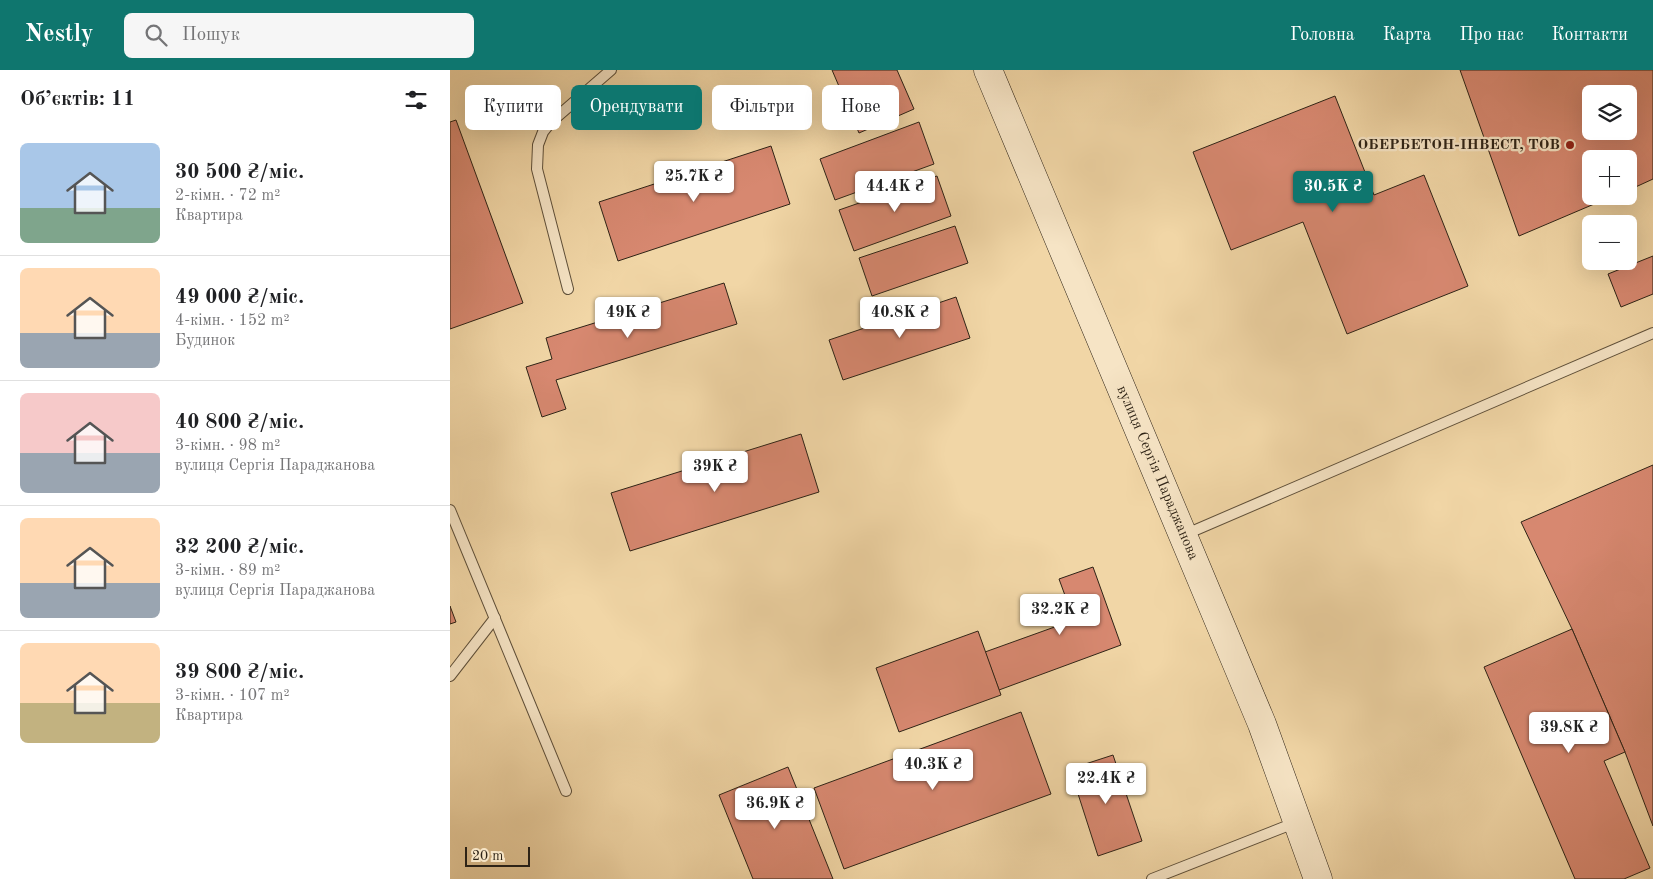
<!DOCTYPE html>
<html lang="uk">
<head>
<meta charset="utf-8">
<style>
  :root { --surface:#fff; --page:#f6f6f6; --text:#202124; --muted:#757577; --line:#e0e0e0; --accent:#0f766e }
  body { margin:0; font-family:"Old Standard TT",serif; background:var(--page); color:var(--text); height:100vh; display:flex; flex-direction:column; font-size:19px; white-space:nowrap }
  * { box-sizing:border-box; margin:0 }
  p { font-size:16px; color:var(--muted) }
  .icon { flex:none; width:28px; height:28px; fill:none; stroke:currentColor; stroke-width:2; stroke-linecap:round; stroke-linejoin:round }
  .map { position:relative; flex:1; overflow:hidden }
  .sheet { display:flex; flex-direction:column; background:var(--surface); width:450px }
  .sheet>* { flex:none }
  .hud { position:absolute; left:15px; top:15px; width:475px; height:45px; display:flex; gap:10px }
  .tools { position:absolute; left:1132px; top:15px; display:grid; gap:10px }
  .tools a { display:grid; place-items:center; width:55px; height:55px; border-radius:8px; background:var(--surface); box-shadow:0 5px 20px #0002; font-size:25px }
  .scale { position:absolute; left:15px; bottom:12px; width:65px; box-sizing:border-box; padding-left:5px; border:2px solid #2e2316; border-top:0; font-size:14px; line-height:18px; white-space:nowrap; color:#2e2316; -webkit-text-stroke:4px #f6e4c5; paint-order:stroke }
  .price { position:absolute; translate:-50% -42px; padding:0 11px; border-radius:5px; background:#fff; color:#222; font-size:16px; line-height:32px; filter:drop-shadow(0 1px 2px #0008) }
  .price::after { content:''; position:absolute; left:50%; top:30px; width:15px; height:11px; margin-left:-8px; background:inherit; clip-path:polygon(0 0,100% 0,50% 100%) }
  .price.on { background:var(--accent); color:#fff }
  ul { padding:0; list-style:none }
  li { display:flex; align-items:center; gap:15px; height:125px; padding:0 20px }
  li+li { border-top:1px solid var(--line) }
  li span { display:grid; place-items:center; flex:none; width:140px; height:100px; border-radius:8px; color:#555 }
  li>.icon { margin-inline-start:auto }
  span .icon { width:60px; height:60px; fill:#fffc; stroke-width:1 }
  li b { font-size:21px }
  h2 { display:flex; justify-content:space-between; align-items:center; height:60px; padding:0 20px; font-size:21px }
  .chip { padding:0 18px; border-radius:8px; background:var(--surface); box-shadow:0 5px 20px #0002; font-size:18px; line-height:45px }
  .chip.on { background:var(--accent); color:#fff }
  header { display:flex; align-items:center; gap:30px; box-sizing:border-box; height:70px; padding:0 25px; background:var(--accent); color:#fff }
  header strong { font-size:24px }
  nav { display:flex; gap:28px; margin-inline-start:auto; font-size:18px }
  .search { width:350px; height:45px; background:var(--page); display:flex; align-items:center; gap:12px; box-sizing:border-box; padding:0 18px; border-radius:8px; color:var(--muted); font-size:19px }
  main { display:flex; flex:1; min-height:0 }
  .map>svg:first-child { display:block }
</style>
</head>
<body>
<header>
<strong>Nestly</strong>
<div class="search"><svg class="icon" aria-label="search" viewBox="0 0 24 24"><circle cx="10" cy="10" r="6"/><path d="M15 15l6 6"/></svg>Пошук</div>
<nav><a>Головна</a><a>Карта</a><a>Про нас</a><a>Контакти</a></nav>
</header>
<main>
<section class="sheet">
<h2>Об’єктів: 11<svg class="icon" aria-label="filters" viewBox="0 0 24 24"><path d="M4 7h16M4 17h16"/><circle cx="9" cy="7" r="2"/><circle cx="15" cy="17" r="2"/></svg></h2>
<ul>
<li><span style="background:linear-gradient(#a9c7e8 65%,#7fa58c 0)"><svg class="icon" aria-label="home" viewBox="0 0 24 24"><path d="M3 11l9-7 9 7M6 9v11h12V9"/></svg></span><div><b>30 500 ₴/міс.</b><p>2-кімн. · 72 m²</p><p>Квартира</p></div></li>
<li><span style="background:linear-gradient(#ffd9b3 65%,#9aa5b1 0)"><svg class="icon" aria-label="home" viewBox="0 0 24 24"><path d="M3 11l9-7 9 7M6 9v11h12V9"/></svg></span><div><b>49 000 ₴/міс.</b><p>4-кімн. · 152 m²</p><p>Будинок</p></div></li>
<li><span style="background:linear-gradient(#f6c9c9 60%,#9aa5b1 0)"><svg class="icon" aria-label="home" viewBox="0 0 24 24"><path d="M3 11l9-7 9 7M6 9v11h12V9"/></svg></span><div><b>40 800 ₴/міс.</b><p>3-кімн. · 98 m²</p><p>вулиця Сергія Параджанова</p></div></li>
<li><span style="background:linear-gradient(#ffd9b3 65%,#9aa5b1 0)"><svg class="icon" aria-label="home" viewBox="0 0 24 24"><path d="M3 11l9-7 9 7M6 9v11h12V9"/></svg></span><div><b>32 200 ₴/міс.</b><p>3-кімн. · 89 m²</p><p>вулиця Сергія Параджанова</p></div></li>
<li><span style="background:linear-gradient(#ffd9b3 60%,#c2b280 0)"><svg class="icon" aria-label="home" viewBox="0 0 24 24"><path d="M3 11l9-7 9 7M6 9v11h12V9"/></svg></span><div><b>39 800 ₴/міс.</b><p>3-кімн. · 107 m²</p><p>Квартира</p></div></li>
</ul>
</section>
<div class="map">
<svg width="1203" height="809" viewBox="0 0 1203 809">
  <rect width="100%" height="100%" fill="#f1d6a6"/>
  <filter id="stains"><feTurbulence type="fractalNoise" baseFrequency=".004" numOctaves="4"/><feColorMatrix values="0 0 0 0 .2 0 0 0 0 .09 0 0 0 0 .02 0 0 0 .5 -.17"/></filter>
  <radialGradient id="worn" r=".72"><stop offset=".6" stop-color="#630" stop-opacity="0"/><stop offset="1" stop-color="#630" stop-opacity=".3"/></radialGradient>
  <g fill="#d78870" stroke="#2e2316" fill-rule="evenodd">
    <polygon points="382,0 447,0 464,39 409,63"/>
    <path d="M1010,0H1203V109L1179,120V89H1141V126H1163L1069,166ZM1141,24H1179V61H1141Z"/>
    <polygon points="885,26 924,125 974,105 1018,216 897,264 853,152 781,180 743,82"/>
    <polygon points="6,50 73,233 0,259 0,52"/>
    <polygon points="469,52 484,94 385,130 370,89"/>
    <polygon points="321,76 340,134 168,191 149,132"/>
    <polygon points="487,106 501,146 404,181 389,140"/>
    <polygon points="505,156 518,193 422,226 409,188"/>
    <polygon points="1203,186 1203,224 1171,237 1158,204"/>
    <polygon points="274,213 287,254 106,310 116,339 92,347 76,297 102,289 96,268"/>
    <polygon points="506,227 520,268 393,310 379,270"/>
    <polygon points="351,364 369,422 180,481 161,423"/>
    <polygon points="1203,395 1203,756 1175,682 1122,559 1071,452"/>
    <polygon points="643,497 671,575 549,620 535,582 624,550 609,509"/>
    <polygon points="0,536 6,552 0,554"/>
    <polygon points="1122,559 1175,682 1154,691 1200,798 1174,809 1125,809 1034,597"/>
    <polygon points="528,561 551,625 449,662 426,598"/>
    <polygon points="571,642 601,724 394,799 364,718"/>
    <polygon points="663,685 692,771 648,786 620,699"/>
    <polygon points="338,697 383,809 303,809 269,725"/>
  </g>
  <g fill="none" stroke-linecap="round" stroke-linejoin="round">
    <defs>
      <g id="service">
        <polyline points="118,219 87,99 88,75 93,62 101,52 161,0"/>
        <polyline points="0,440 116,721"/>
        <polyline points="734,465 1203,263"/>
        <polyline points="0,606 45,548"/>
        <polyline points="702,809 847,752"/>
      </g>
      <polyline id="secondary" points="538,0 812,654 868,809"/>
    </defs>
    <use href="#service" stroke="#5f503a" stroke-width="12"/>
    <use href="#secondary" stroke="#2e2316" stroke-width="29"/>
    <use href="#service" stroke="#f6e4c5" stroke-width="10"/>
    <use href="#secondary" stroke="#f6e4c5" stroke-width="28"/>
  </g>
  <circle fill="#8f2418" stroke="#f6e4c5" stroke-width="2" cx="1120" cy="75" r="5"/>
  <g text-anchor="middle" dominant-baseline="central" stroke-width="4.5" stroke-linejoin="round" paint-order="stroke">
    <g font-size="15" font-weight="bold" fill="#2e2316" stroke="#f6e4c5" text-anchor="end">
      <text x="1110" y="75">ОБЕРБЕТОН-ІНВЕСТ, ТОВ</text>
    </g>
    <g font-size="15" fill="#2e2316" stroke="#f6e4c5">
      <text transform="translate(707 403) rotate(67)">вулиця Сергія Параджанова</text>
    </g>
  </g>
  <rect width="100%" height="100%" filter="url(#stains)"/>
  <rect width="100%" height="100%" fill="url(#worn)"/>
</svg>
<div class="tools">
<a><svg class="icon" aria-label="layers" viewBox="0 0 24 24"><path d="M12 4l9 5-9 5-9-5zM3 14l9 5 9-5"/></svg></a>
<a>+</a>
<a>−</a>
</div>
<div class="scale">20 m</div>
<b class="price" style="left:244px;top:133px">25.7K ₴</b>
<b class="price" style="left:445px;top:143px">44.4K ₴</b>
<b class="price on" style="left:883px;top:143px">30.5K ₴</b>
<b class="price" style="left:178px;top:269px">49K ₴</b>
<b class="price" style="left:450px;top:269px">40.8K ₴</b>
<b class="price" style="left:265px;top:423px">39K ₴</b>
<b class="price" style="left:610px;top:566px">32.2K ₴</b>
<b class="price" style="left:1119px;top:684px">39.8K ₴</b>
<b class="price" style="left:483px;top:721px">40.3K ₴</b>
<b class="price" style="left:656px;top:735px">22.4K ₴</b>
<b class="price" style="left:325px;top:760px">36.9K ₴</b>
<div class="hud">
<a class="chip">Купити</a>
<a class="chip on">Орендувати</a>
<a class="chip">Фільтри</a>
<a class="chip">Нове</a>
</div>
</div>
</main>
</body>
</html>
